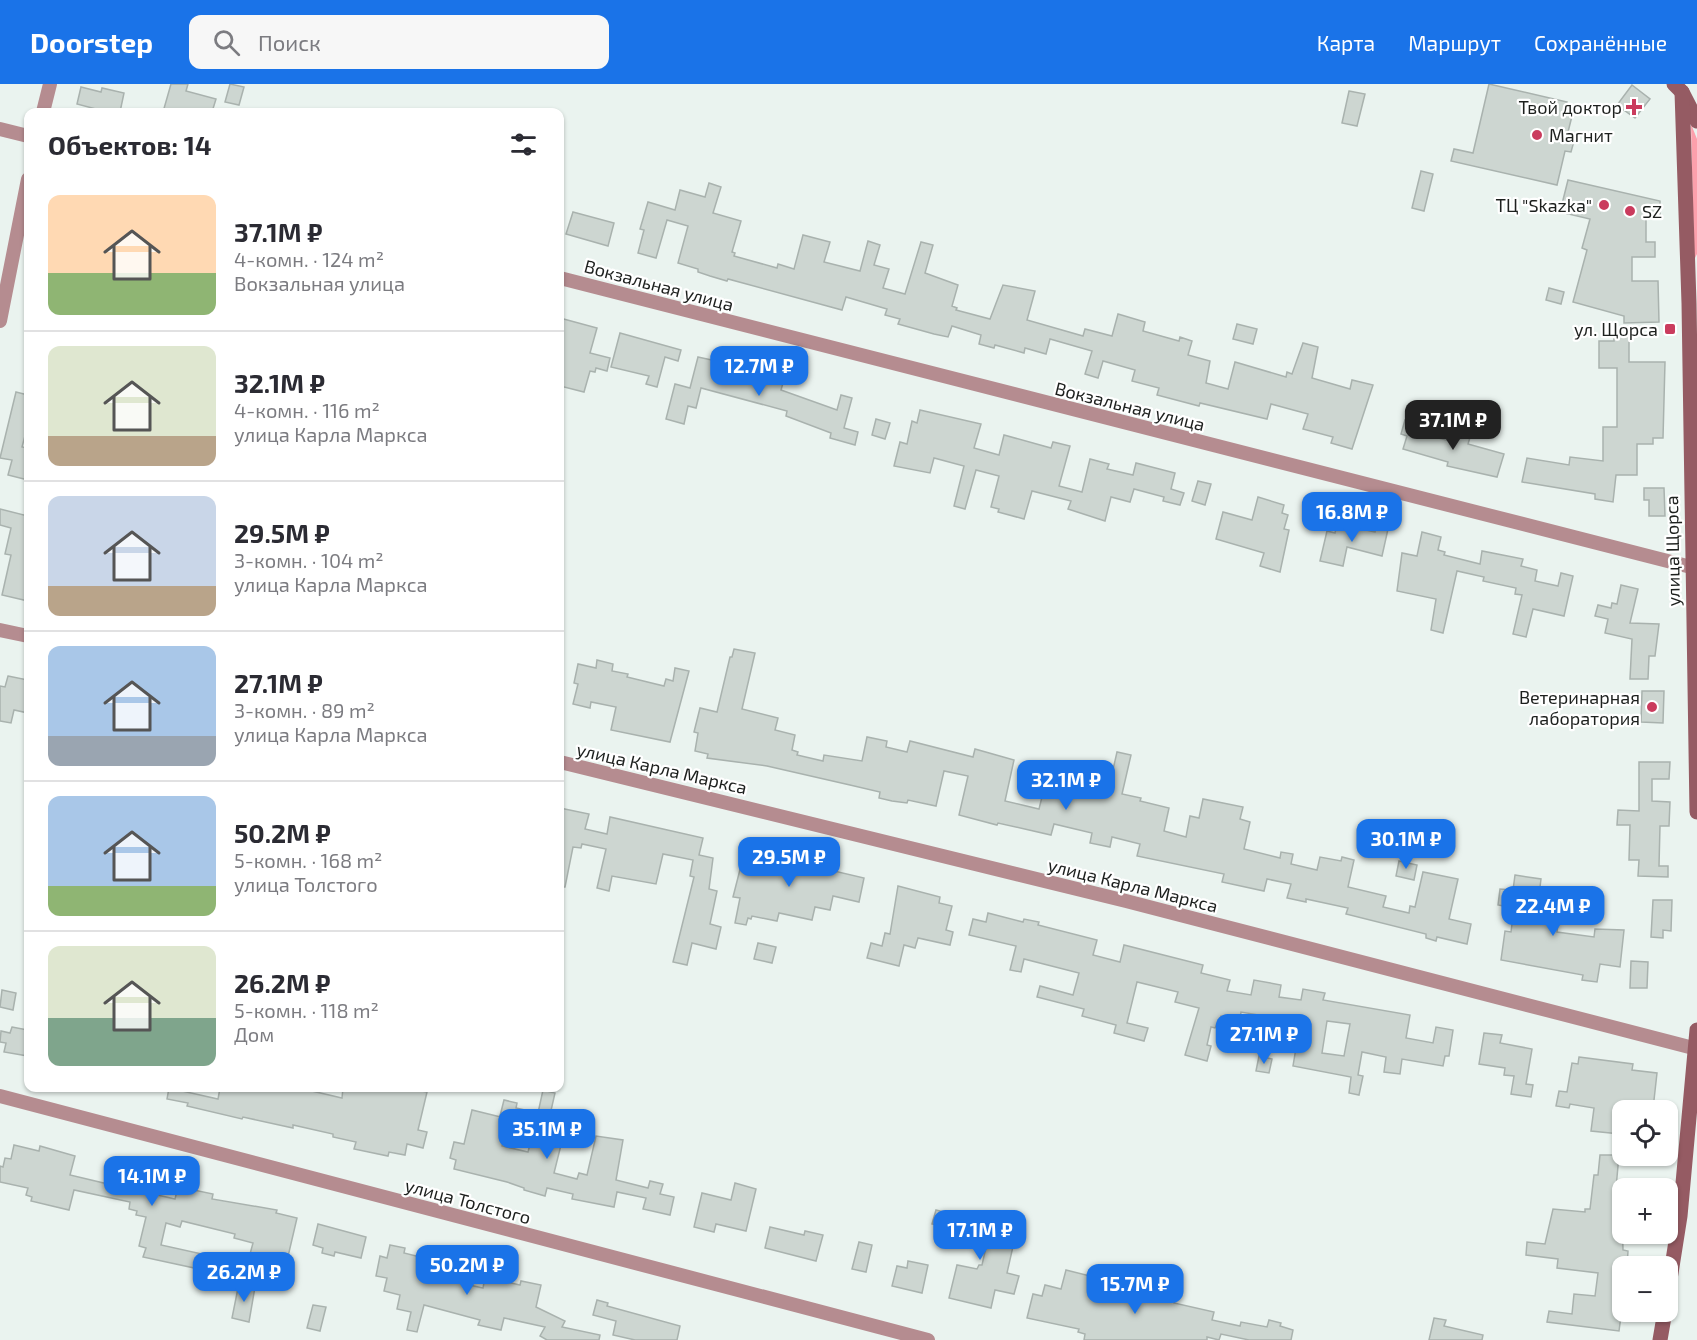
<!DOCTYPE html>
<html lang="ru">
<head>
<meta charset="utf-8">
<style>
  :root { --surface:#fff; --page:#f7f7f7; --text:#2b2b33; --muted:#7c7c81; --line:#e1e1e2; --accent:#1a73e8 }
  body { margin:0; font-family:"Exo 2",sans-serif; background:var(--page); color:var(--text); height:100vh; display:flex; flex-direction:column; font-size:22px; white-space:nowrap }
  * { box-sizing:border-box; margin:0 }
  p { font-size:20px; color:var(--muted) }
  .icon { flex:none; width:33px; height:33px; fill:none; stroke:currentColor; stroke-width:2; stroke-linecap:round; stroke-linejoin:round }
  .map { position:relative; flex:1; overflow:hidden }
  .side { position:absolute; left:24px; top:24px; width:540px; height:984px; display:flex; flex-direction:column; background:var(--surface); border-radius:12px; box-shadow:0 2px 4px #0004 }
  .side>* { flex:none }
  .fabs { position:absolute; left:1612px; top:1016px; display:grid; gap:12px }
  .fabs a { display:grid; place-items:center; width:66px; height:66px; border-radius:12px; background:var(--surface); box-shadow:0 2px 4px #0004; font-size:30px }
  .price { position:absolute; translate:-50% -51px; padding:0 14px; border-radius:12px; background:var(--accent); color:#fff; font-size:20px; line-height:39px; filter:drop-shadow(0 2px 3px #0008) }
  .price::after { content:''; position:absolute; left:50%; top:36px; width:18px; height:14px; margin-left:-9px; background:inherit; clip-path:polygon(0 0,100% 0,50% 100%) }
  .price.selected { background:#222; color:#fff }
  ul { padding:0; list-style:none }
  li { display:flex; align-items:center; gap:18px; height:150px; padding:0 24px }
  li+li { border-top:2px solid var(--line) }
  li span { display:grid; place-items:center; flex:none; width:168px; height:120px; border-radius:12px; color:#555 }
  li>.icon { margin-inline-start:auto }
  span .icon { width:72px; height:72px; fill:#fffc; stroke-width:1 }
  li b { font-size:26px }
  h2 { display:flex; justify-content:space-between; align-items:center; height:72px; padding:0 24px; font-size:26px }
  header { display:flex; align-items:center; gap:36px; box-sizing:border-box; height:84px; padding:0 30px; background:var(--accent); color:#fff }
  header strong { font-size:28px }
  nav { display:flex; gap:33px; margin-inline-start:auto; font-size:21px }
  .search { width:420px; height:54px; background:var(--page); display:flex; align-items:center; gap:15px; box-sizing:border-box; padding:0 21px; border-radius:12px; color:var(--muted); font-size:22px }
  .map>svg:first-child { display:block }
</style>
</head>
<body>
<header>
<strong>Doorstep</strong>
<div class="search"><svg class="icon" aria-label="search" viewBox="0 0 24 24"><circle cx="10" cy="10" r="6"/><path d="M15 15l6 6"/></svg>Поиск</div>
<nav><a>Карта</a><a>Маршрут</a><a>Сохранённые</a></nav>
</header>
<div class="map">
<svg width="1697" height="1256" viewBox="0 0 1697 1256">
  <rect width="100%" height="100%" fill="#eaf3ef"/>
  <polygon fill="#fca0ac" points="1691,40 1697,55 1697,170 1694,176"/>
  <g fill="#cdd6d1" stroke="#a9b2ae" stroke-width="1.5" fill-rule="evenodd">
    <polygon points="171,0 188,0 186,7 216,15 212,28 163,28"/>
    <polygon points="230,0 244,3 239,21 225,18"/>
    <polygon points="1489,0 1567,18 1564,26 1573,28 1568,48 1576,50 1571,68 1565,67 1557,101 1451,77 1454,65 1473,69"/>
    <polygon points="1632,1 1650,15 1635,34 1617,21"/>
    <polygon points="81,3 101,8 102,4 124,9 120,28 107,28 77,20"/>
    <polygon points="1349,7 1365,10 1357,42 1342,39"/>
    <polygon points="1421,87 1433,90 1424,127 1412,124"/>
    <polygon points="1568,96 1660,117 1660,134 1646,130 1646,158 1655,158 1655,173 1632,173 1632,197 1658,197 1659,238 1624,239 1624,232 1573,218 1587,166 1582,164 1590,135 1560,128"/>
    <polygon points="709,99 721,103 713,129 741,137 732,168 735,169 734,172 777,184 778,180 794,185 803,151 830,158 824,178 860,187 868,157 880,161 874,181 889,185 883,204 905,210 921,158 933,161 925,189 958,201 952,222 957,224 956,226 990,235 1003,201 1035,207 1027,236 1083,252 1085,245 1112,252 1118,230 1145,238 1143,247 1179,257 1180,253 1192,257 1188,271 1210,277 1206,299 1228,305 1235,278 1286,293 1287,288 1292,290 1303,259 1318,263 1312,294 1350,305 1352,296 1373,301 1352,365 1331,359 1333,353 1303,345 1308,330 1271,320 1267,335 1200,319 1199,322 1157,311 1159,304 1132,297 1135,286 1103,277 1098,294 1085,290 1092,267 1050,255 1046,270 1025,264 1024,269 995,261 994,264 979,260 981,251 952,242 948,253 934,250 898,240 900,235 885,231 887,225 846,213 842,226 728,195 727,197 710,192 698,188 698,185 678,179 688,142 667,136 656,174 638,169 644,146 640,145 648,118 675,126 680,106 705,113"/>
    <polygon points="573,128 614,139 608,162 566,150"/>
    <polygon points="1549,204 1564,208 1561,220 1546,216"/>
    <polygon points="560,234 597,244 590,269 610,274 607,287 596,284 595,288 590,287 584,308 560,302"/>
    <polygon points="1237,240 1257,245 1253,260 1233,255"/>
    <polygon points="620,249 681,266 678,277 665,273 657,303 646,300 649,292 611,283"/>
    <polygon points="1614,252 1629,252 1629,278 1665,278 1663,354 1653,354 1653,360 1637,360 1637,391 1616,391 1613,418 1595,415 1595,410 1522,398 1527,374 1569,381 1570,373 1603,377 1603,343 1617,343 1617,284 1599,284 1599,257 1614,257"/>
    <polygon points="698,273 785,292 781,306 837,326 841,311 852,314 844,344 858,348 855,361 830,354 831,349 786,332 787,327 701,304 696,324 688,322 684,340 666,335 675,300 690,304"/>
    <polygon points="16,308 28,311 25,325 28,326 28,341 22,363 28,364 28,396 8,391 12,376 0,374"/>
    <polygon points="920,326 981,340 974,364 999,371 1004,351 1051,364 1053,358 1070,362 1059,402 1082,408 1090,375 1109,380 1107,385 1133,391 1136,379 1175,389 1171,405 1184,409 1180,421 1163,417 1164,413 1134,405 1130,418 1111,413 1105,437 1068,425 1071,417 1032,407 1024,435 998,428 999,425 991,423 999,392 976,386 965,425 954,422 964,382 934,374 930,389 894,382 900,358 907,360 912,337 917,339"/>
    <polygon points="876,335 890,339 885,355 872,351"/>
    <polygon points="1405,336 1421,340 1419,349 1454,358 1457,347 1471,350 1468,360 1504,370 1497,393 1447,382 1448,378 1403,365 1407,352 1401,350"/>
    <polygon points="1198,397 1211,400 1205,421 1192,417"/>
    <polygon points="1644,404 1664,404 1665,432 1649,432 1649,416 1644,416"/>
    <polygon points="1258,413 1284,421 1282,429 1288,431 1284,445 1289,446 1280,488 1260,482 1264,469 1216,455 1223,428 1252,436"/>
    <polygon points="0,425 28,432 28,517 2,511 11,471 5,470 11,444 0,441"/>
    <polygon points="1337,439 1375,448 1376,443 1388,445 1382,472 1347,463 1343,482 1320,477 1327,447 1335,449"/>
    <polygon points="1422,448 1441,453 1438,466 1445,468 1444,471 1480,480 1482,467 1523,475 1521,482 1537,486 1535,497 1558,502 1561,489 1573,492 1564,532 1533,525 1526,553 1513,550 1522,511 1515,510 1516,504 1483,497 1484,493 1457,487 1443,549 1431,546 1436,515 1397,507 1402,469 1417,472"/>
    <polygon points="1621,501 1638,505 1630,539 1659,540 1655,572 1649,572 1648,595 1630,595 1632,555 1605,549 1608,535 1595,532 1598,521 1611,524 1612,519 1617,520"/>
    <polygon points="734,565 755,569 742,625 778,634 775,646 795,651 792,666 798,668 797,671 823,677 824,671 862,677 867,653 887,657 886,663 907,668 910,657 973,673 975,665 1014,676 1005,717 1039,725 1043,709 1058,712 1062,697 1087,702 1089,694 1110,699 1117,668 1131,671 1122,710 1141,714 1140,717 1169,724 1164,747 1186,753 1190,732 1199,734 1203,715 1243,723 1240,735 1250,738 1244,765 1280,774 1281,768 1293,770 1291,780 1317,786 1320,773 1341,777 1342,773 1354,776 1348,803 1386,812 1383,823 1409,829 1410,822 1415,823 1423,788 1458,795 1449,835 1471,840 1467,860 1437,853 1436,857 1426,854 1426,850 1346,830 1348,824 1306,815 1306,818 1287,814 1291,800 1267,795 1264,807 1222,798 1224,790 1137,772 1140,760 1112,753 1110,763 1090,759 1092,749 1054,740 1051,751 998,739 997,741 959,731 968,692 944,687 936,722 908,716 907,719 892,717 879,714 880,708 850,701 767,682 707,674 708,670 695,667 698,649 694,648 700,624 717,628 730,573 732,573"/>
    <polygon points="597,576 613,580 612,587 628,590 627,593 664,602 666,595 673,597 675,584 689,587 670,658 611,646 616,623 591,618 590,624 573,620 578,600 574,599 578,580 596,584"/>
    <polygon points="8,592 28,596 28,629 14,626 11,639 0,637 0,602 5,603"/>
    <polygon points="1642,607 1664,607 1663,639 1641,638"/>
    <polygon points="1639,678 1670,678 1669,695 1652,695 1652,717 1670,718 1669,742 1660,742 1659,782 1668,782 1668,793 1638,792 1639,776 1629,776 1630,741 1617,741 1618,726 1639,727"/>
    <polygon points="560,724 589,730 585,745 607,750 610,733 703,754 699,771 713,774 709,805 717,807 710,840 721,843 716,865 692,859 687,881 673,878 694,793 690,792 693,776 663,770 656,800 612,792 609,807 597,804 606,765 582,760 581,764 573,763 565,803 560,803"/>
    <polygon points="745,766 864,794 859,818 833,812 830,826 815,823 812,836 779,829 777,837 752,832 751,835 748,834 746,841 735,839 740,814 733,813"/>
    <polygon points="1399,777 1417,781 1414,796 1396,792"/>
    <polygon points="1515,791 1541,795 1538,819 1555,821 1553,839 1558,840 1557,848 1594,853 1595,845 1624,846 1620,883 1600,880 1597,898 1582,896 1583,891 1501,876 1505,847 1511,848 1514,824 1498,821 1500,805 1513,806"/>
    <polygon points="898,802 940,813 939,819 952,822 946,846 953,848 950,861 918,854 915,864 904,861 899,882 867,874 871,859 882,862 885,849 890,850"/>
    <polygon points="1653,816 1672,816 1671,847 1663,846 1663,854 1651,853"/>
    <path d="M988,829L1023,838L1024,835L1039,838L1038,841L1097,856L1093,871L1120,878L1124,861L1203,881L1201,889L1230,896L1227,907L1251,911L1254,896L1281,901L1279,913L1301,916L1303,905L1325,909L1323,916L1410,931L1406,954L1433,959L1436,943L1453,946L1449,972H1445L1443,982L1402,975L1400,990L1384,988L1386,973L1362,968L1358,991L1363,992L1359,1011L1349,1009L1351,993L1293,982L1297,958L1262,952L1265,932L1241,928L1240,936L1221,932L1215,944L1211,943L1207,961L1211,962L1207,977L1185,971L1199,924L1175,918L1178,908L1137,898L1127,939L1148,944L1144,957L1114,949L1116,941L1082,932L1084,925L1037,913L1040,902L1073,911L1079,889L1024,875L1021,888L1010,886L1016,862L969,851L973,835L986,838ZM1327,937L1350,940L1344,972L1322,969Z"/>
    <polygon points="758,859 776,863 772,879 754,875"/>
    <polygon points="1631,877 1648,878 1647,904 1630,904"/>
    <polygon points="2,906 16,909 13,926 0,923"/>
    <polygon points="12,943 28,946 28,972 4,968 6,959 0,958 1,947 10,949"/>
    <polygon points="1484,949 1502,951 1500,959 1532,965 1526,1000 1533,1001 1531,1013 1511,1010 1514,992 1504,991 1505,984 1479,980"/>
    <polygon points="1259,972 1272,975 1269,989 1256,987"/>
    <polygon points="1579,973 1633,980 1632,986 1657,989 1653,1025 1624,1022 1620,1050 1591,1047 1594,1024 1570,1020 1569,1024 1556,1022 1559,1007 1567,1008 1572,979 1578,980"/>
    <polygon points="169,1004 183,1004 182,1007 218,1015 220,1004 299,1004 342,1014 343,1004 406,1004 427,1008 418,1046 427,1048 423,1064 407,1060 405,1071 389,1068 388,1072 354,1065 356,1058 333,1053 333,1050 293,1041 293,1044 243,1033 242,1035 187,1022 188,1019 167,1015"/>
    <polygon points="543,1006 555,1009 547,1044 554,1045 551,1058 561,1061 554,1089 577,1095 579,1089 587,1091 596,1052 623,1056 616,1096 648,1104 650,1097 663,1100 660,1110 674,1113 670,1131 643,1125 646,1114 617,1108 614,1123 572,1115 573,1110 547,1104 545,1112 524,1106 524,1104 507,1098 454,1085 456,1076 450,1074 454,1058 464,1060 472,1026 509,1035 502,1062 528,1068 535,1040 500,1032 504,1016 517,1019 516,1024 538,1029"/>
    <polygon points="14,1061 39,1067 40,1062 75,1072 70,1091 108,1100 111,1086 129,1090 128,1098 155,1105 153,1110 175,1115 179,1099 190,1102 189,1105 213,1110 212,1115 277,1126 276,1129 297,1134 286,1181 250,1170 253,1159 234,1154 235,1150 182,1137 180,1143 166,1139 161,1161 202,1170 199,1185 143,1173 146,1164 139,1162 146,1133 136,1131 137,1127 129,1125 130,1118 74,1106 69,1126 31,1117 32,1113 26,1111 28,1104 0,1098 0,1082 3,1083 5,1074 11,1075"/>
    <polygon points="1600,1071 1619,1071 1614,1126 1622,1127 1623,1166 1628,1167 1627,1182 1621,1182 1617,1215 1623,1216 1623,1233 1621,1232 1619,1247 1547,1238 1549,1227 1572,1230 1574,1210 1595,1212 1598,1189 1557,1184 1558,1175 1526,1171 1527,1158 1545,1160 1553,1125 1585,1128 1585,1125 1590,1125 1594,1091 1598,1091"/>
    <polygon points="735,1099 756,1105 746,1147 716,1140 714,1148 694,1143 702,1109 731,1116"/>
    <polygon points="936,1126 1000,1142 997,1154 1014,1158 1007,1189 1019,1192 1014,1210 995,1206 991,1224 949,1214 957,1181 977,1185 979,1181 982,1181 987,1159 957,1152 946,1147 947,1143 932,1140"/>
    <polygon points="318,1140 366,1153 361,1174 335,1168 334,1172 322,1169 323,1164 313,1161"/>
    <polygon points="770,1143 804,1151 805,1147 823,1151 816,1177 765,1164"/>
    <polygon points="859,1158 872,1161 866,1188 852,1185"/>
    <polygon points="390,1161 405,1164 404,1169 464,1184 460,1199 483,1204 485,1193 520,1201 521,1197 541,1201 536,1223 565,1237 562,1243 600,1251 599,1256 547,1256 540,1252 545,1243 504,1234 501,1246 478,1241 480,1236 424,1221 417,1248 407,1246 411,1228 397,1225 400,1211 384,1207 387,1194 376,1192 380,1172 387,1174"/>
    <polygon points="908,1177 928,1181 922,1209 892,1202 897,1182 907,1184"/>
    <polygon points="1066,1186 1122,1200 1120,1208 1145,1214 1146,1209 1163,1213 1165,1206 1177,1209 1174,1219 1214,1228 1212,1236 1240,1242 1241,1238 1267,1243 1269,1236 1281,1239 1280,1242 1293,1246 1291,1256 1249,1256 1221,1250 1219,1256 1207,1253 1207,1256 1084,1256 1085,1250 1078,1248 1079,1245 1027,1234 1033,1210 1042,1212 1045,1201 1061,1205"/>
    <polygon points="239,1199 255,1203 249,1238 232,1234"/>
    <polygon points="597,1216 608,1219 607,1222 680,1242 677,1256 635,1256 613,1251 616,1237 593,1231"/>
    <polygon points="313,1221 326,1223 320,1247 307,1244"/>
    <polygon points="1434,1234 1446,1236 1444,1242 1483,1251 1482,1256 1429,1256"/>
  </g>
  <g fill="none" stroke-linecap="round" stroke-linejoin="round">
    <g stroke="#b58c90" stroke-width="14">
      <polyline points="43,28 50,0"/>
      <polyline points="0,45 28,52"/>
      <polyline points="560,194 1691,483"/>
      <polyline points="0,237 28,95"/>
      <polyline points="0,546 28,552"/>
      <polyline points="560,678 1126,817 1697,965"/>
      <polyline points="0,1012 928,1256"/>
    </g>
    <g stroke="#955b63" stroke-width="15">
      <polyline points="1674,0 1682,8 1697,37"/>
      <polyline points="1682,8 1689,219 1697,728"/>
      <polyline points="1668,1208 1680,1132 1697,946"/>
      <polyline points="1660,1256 1665,1227"/>
    </g>
  </g>
  <g fill="#ca3b5d" stroke="#fff" stroke-width="2">
    <path d="M1631 14h6v6h6v6h-6v6h-6v-6h-6v-6h6z"/>
    <circle cx="1537" cy="51" r="6"/>
    <circle cx="1604" cy="121" r="6"/>
    <circle cx="1630" cy="127" r="6"/>
    <rect x="1664" y="239" width="12" height="12" rx="3"/>
    <circle cx="1652" cy="623" r="6"/>
  </g>
  <g text-anchor="middle" dominant-baseline="central" stroke-width="4.5" stroke-linejoin="round" paint-order="stroke">
    <g font-size="18" fill="#1d201e" stroke="#fff" text-anchor="end">
      <text x="1622" y="23">Твой доктор</text>
      <text x="1549" y="51" text-anchor="start">Магнит</text>
      <text x="1592" y="121">ТЦ "Skazka"</text>
      <text x="1642" y="127" text-anchor="start">SZ</text>
      <text x="1658" y="245">ул. Щорса</text>
      <text x="1640" y="613">Ветеринарная<tspan x="1640" dy="21">лаборатория</tspan></text>
    </g>
    <g font-size="18" fill="#1d201e" stroke="#fff">
      <text transform="translate(659 201) rotate(15)">Вокзальная улица</text>
      <text transform="translate(1130 322) rotate(14)">Вокзальная улица</text>
      <text transform="translate(1672 467) rotate(-91)">улица Щорса</text>
      <text transform="translate(662 684) rotate(13)">улица Карла Маркса</text>
      <text transform="translate(1133 801) rotate(14)">улица Карла Маркса</text>
      <text transform="translate(468 1117) rotate(15)">улица Толстого</text>
    </g>
  </g>
</svg>
<div class="fabs">
<a><svg class="icon" aria-label="locate" viewBox="0 0 24 24"><circle cx="12" cy="12" r="6"/><path d="M12 2v4M12 18v4M2 12h4M18 12h4"/></svg></a>
<a>+</a>
<a>−</a>
</div>
<b class="price" style="left:759px;top:313px">12.7M ₽</b>
<b class="price selected" style="left:1453px;top:367px">37.1M ₽</b>
<b class="price" style="left:1352px;top:459px">16.8M ₽</b>
<b class="price" style="left:1066px;top:727px">32.1M ₽</b>
<b class="price" style="left:1406px;top:786px">30.1M ₽</b>
<b class="price" style="left:789px;top:804px">29.5M ₽</b>
<b class="price" style="left:1553px;top:853px">22.4M ₽</b>
<b class="price" style="left:1264px;top:981px">27.1M ₽</b>
<b class="price" style="left:547px;top:1076px">35.1M ₽</b>
<b class="price" style="left:152px;top:1123px">14.1M ₽</b>
<b class="price" style="left:980px;top:1177px">17.1M ₽</b>
<b class="price" style="left:467px;top:1212px">50.2M ₽</b>
<b class="price" style="left:244px;top:1219px">26.2M ₽</b>
<b class="price" style="left:1135px;top:1231px">15.7M ₽</b>
<section class="side">
<h2>Объектов: 14<svg class="icon" aria-label="filters" viewBox="0 0 24 24"><path d="M4 7h16M4 17h16"/><circle cx="9" cy="7" r="2"/><circle cx="15" cy="17" r="2"/></svg></h2>
<ul>
<li><span style="background:linear-gradient(#ffd9b3 65%,#8fb573 0)"><svg class="icon" aria-label="home" viewBox="0 0 24 24"><path d="M3 11l9-7 9 7M6 9v11h12V9"/></svg></span><div><b>37.1M ₽</b><p>4-комн. · 124 m²</p><p>Вокзальная улица</p></div></li>
<li><span style="background:linear-gradient(#dfe7d0 75%,#b9a48a 0)"><svg class="icon" aria-label="home" viewBox="0 0 24 24"><path d="M3 11l9-7 9 7M6 9v11h12V9"/></svg></span><div><b>32.1M ₽</b><p>4-комн. · 116 m²</p><p>улица Карла Маркса</p></div></li>
<li><span style="background:linear-gradient(#c9d6e8 75%,#b9a48a 0)"><svg class="icon" aria-label="home" viewBox="0 0 24 24"><path d="M3 11l9-7 9 7M6 9v11h12V9"/></svg></span><div><b>29.5M ₽</b><p>3-комн. · 104 m²</p><p>улица Карла Маркса</p></div></li>
<li><span style="background:linear-gradient(#a9c7e8 75%,#9aa5b1 0)"><svg class="icon" aria-label="home" viewBox="0 0 24 24"><path d="M3 11l9-7 9 7M6 9v11h12V9"/></svg></span><div><b>27.1M ₽</b><p>3-комн. · 89 m²</p><p>улица Карла Маркса</p></div></li>
<li><span style="background:linear-gradient(#a9c7e8 75%,#8fb573 0)"><svg class="icon" aria-label="home" viewBox="0 0 24 24"><path d="M3 11l9-7 9 7M6 9v11h12V9"/></svg></span><div><b>50.2M ₽</b><p>5-комн. · 168 m²</p><p>улица Толстого</p></div></li>
<li><span style="background:linear-gradient(#dfe7d0 60%,#7fa58c 0)"><svg class="icon" aria-label="home" viewBox="0 0 24 24"><path d="M3 11l9-7 9 7M6 9v11h12V9"/></svg></span><div><b>26.2M ₽</b><p>5-комн. · 118 m²</p><p>Дом</p></div></li>
</ul>
</section>
</div>
</body>
</html>
